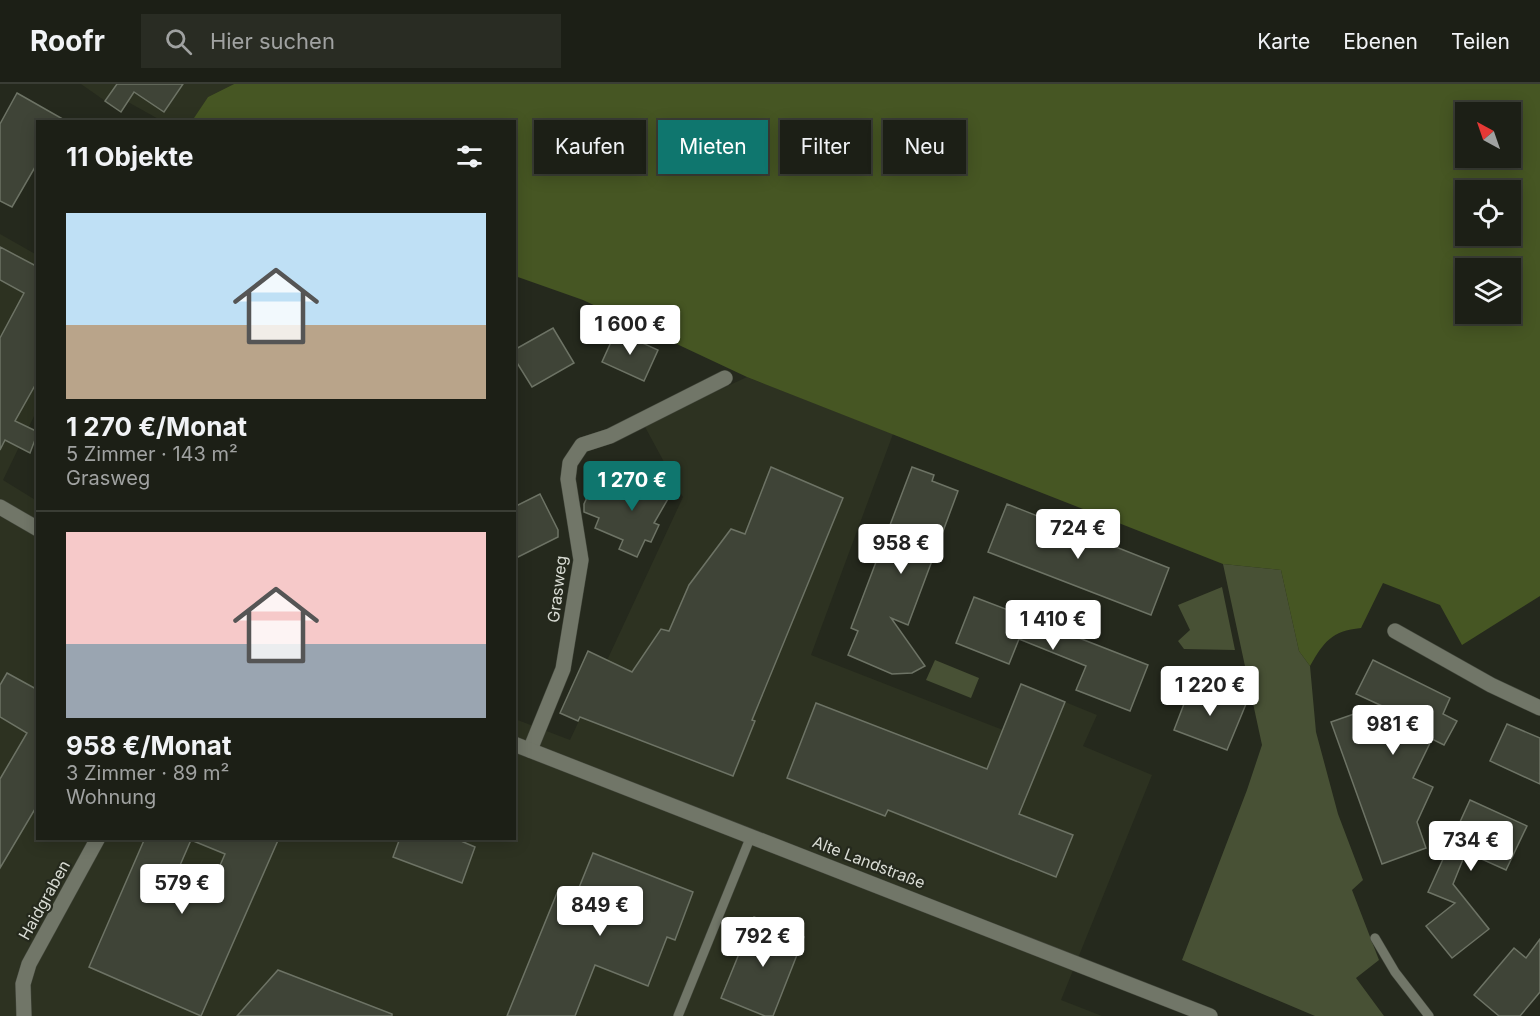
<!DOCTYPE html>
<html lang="de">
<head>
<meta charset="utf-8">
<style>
  :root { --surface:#1c1f16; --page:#292c23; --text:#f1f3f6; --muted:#a0a2a1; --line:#3a3d35; --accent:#0f766e }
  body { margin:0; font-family:Inter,sans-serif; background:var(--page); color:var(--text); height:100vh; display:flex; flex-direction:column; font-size:22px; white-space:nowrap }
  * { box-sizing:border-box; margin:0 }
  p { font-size:20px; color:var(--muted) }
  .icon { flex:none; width:33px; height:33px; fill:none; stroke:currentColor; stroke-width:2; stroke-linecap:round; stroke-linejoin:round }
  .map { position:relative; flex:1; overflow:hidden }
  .drawer { position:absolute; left:36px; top:36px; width:480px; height:720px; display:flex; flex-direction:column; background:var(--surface); border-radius:0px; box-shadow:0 3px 15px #0003,0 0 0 2px var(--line) }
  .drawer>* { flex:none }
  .top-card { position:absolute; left:534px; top:36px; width:570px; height:54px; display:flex; gap:12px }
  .needle { width:39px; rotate:320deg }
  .fabs { position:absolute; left:1455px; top:18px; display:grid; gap:12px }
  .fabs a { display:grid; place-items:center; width:66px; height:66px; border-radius:0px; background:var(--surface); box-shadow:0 3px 15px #0003,0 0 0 2px var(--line); font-size:30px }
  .price { position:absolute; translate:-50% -51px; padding:0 14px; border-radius:6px; background:#fff; color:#222; font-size:20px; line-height:39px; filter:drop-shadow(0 2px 3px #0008) }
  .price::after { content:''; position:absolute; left:50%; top:36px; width:18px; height:14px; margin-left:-9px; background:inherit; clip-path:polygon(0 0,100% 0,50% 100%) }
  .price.active { background:var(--accent); color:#fff }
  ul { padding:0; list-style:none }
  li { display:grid; align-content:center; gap:12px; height:318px; padding:0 30px }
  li+li { border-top:2px solid var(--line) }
  li span { display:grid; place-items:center; height:186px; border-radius:0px; color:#555 }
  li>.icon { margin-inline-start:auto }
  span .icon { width:108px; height:108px; fill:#fffc; stroke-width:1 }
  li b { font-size:26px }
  h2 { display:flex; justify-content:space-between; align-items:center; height:72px; padding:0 30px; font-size:26px }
  .chip { padding:0 21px; border-radius:0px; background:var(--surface); box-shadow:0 3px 15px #0003,0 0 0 2px var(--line); font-size:21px; line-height:54px }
  .chip.active { background:var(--accent); color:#fff }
  header { display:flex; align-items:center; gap:36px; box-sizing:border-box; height:84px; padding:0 30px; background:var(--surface); border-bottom:2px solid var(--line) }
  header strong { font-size:28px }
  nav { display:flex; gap:33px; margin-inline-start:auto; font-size:21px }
  .search { width:420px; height:54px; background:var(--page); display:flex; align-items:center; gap:15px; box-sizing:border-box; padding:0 21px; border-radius:0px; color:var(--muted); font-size:22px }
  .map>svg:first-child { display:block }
</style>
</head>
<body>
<header>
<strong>Roofr</strong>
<div class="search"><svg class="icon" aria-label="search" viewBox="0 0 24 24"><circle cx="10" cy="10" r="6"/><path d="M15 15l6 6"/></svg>Hier suchen</div>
<nav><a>Karte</a><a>Ebenen</a><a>Teilen</a></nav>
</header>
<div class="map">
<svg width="1540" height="932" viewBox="0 0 1540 932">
  <rect width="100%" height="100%" fill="#25291d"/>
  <g fill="#2d3221">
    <polygon points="81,0 234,0 208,13 192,38 162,37 128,18 121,28"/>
    <polygon points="0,150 37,171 37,326 3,396 37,417 38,754 514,754 515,635 570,656 683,413 644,341 747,293 893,350 811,571 1003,646 1021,600 1097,631 1083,662 1152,691 1061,916 1102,932 0,932"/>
  </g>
  <g fill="#485135">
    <polygon points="1223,480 1281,486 1299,567 1310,582 1316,648 1338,730 1363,796 1352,806 1379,876 1356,894 1384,932 1315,932 1182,876 1247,706 1262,661"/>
    <polygon points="1222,503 1235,566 1184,565 1178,557 1190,546 1178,521"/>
    <polygon points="935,576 979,594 971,614 926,596"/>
  </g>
  <path fill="#465623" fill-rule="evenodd" d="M234,0H1540V512L1462,561L1440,521L1383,499L1361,544C1331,547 1324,558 1310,582L1299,567L1281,486L1223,480L747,293L583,216L515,192L514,38L192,37L208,13ZM1466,28H1510V74H1466ZM1466,106H1510V152H1466ZM1466,184H1510V230H1466Z"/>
  <g fill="#3f4437" stroke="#6d7365" stroke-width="1.5" fill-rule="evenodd">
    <polygon points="117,0 183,0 164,28 134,8 121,28 105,17"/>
    <polygon points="17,9 68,38 38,38 38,78 12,123 0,117 0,40"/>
    <polygon points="0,163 38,183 38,296 15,337 38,348 30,369 5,356 0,366 0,254 24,209 0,196"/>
    <polygon points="553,244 574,279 532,303 514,274 514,266"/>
    <polygon points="616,247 658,266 644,297 602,278"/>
    <polygon points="656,383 670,390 676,401 654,439 659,441 651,458 645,456 637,473 619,465 623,456 595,444 599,434 584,428 584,420 591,405 608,413 613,403 640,415"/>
    <polygon points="771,383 843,414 752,636 755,637 733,692 580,633 578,637 560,629 588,567 632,588 661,545 669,547 689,501 731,445 745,450"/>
    <polygon points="912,383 934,391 932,397 958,407 908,541 891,534 925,582 912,589 892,590 848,571 858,547 851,544"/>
    <polygon points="540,410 558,446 558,453 514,475 514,423"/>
    <polygon points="1007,420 1169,484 1151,531 988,468"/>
    <polygon points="974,513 1045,540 1046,536 1081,550 1079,554 1148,581 1130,627 1076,606 1086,582 1019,555 1009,580 956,559"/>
    <polygon points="1373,576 1450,614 1443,630 1457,637 1444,661 1432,655 1413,694 1433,703 1417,738 1426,764 1382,780 1331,638 1380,621 1356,610"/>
    <polygon points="7,589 38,606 38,720 0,784 0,695 27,649 0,633 0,601"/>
    <polygon points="1192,599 1246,620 1227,666 1174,646"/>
    <polygon points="1021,600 1065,618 1019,730 1073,751 1056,793 888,726 885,732 787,694 816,619 987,685"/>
    <polygon points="1507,640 1540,654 1540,700 1490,677"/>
    <polygon points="1470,716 1527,742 1506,786 1466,768 1453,800 1489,845 1452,874 1426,842 1455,819 1428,808"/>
    <path d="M145,754H279L201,932L89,883ZM191,756L225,770L205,816L171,802Z"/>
    <polygon points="400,754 454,754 475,763 462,799 393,773"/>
    <polygon points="593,769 693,808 675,856 667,853 648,902 595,881 575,932 507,932 557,809 574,816"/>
    <polygon points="754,833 804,853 773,932 765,932 721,914"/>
    <polygon points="1540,855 1540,908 1520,932 1499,932 1474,911 1514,864 1526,874"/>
    <polygon points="278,886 392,930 392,932 237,932"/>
  </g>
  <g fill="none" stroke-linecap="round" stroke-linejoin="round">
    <defs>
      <g id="service">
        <polyline points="1375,854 1395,888 1429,932"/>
        <polyline points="678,932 751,752"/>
      </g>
      <g id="minor">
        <polyline points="1395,547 1491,601 1540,624"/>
        <polyline points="530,666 563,585 581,476 568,395 570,379 582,361 610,352 725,294"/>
        <polyline points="24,932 23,900 29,880 98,754"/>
      </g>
      <g id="secondary">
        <polyline points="0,423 38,445"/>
        <polyline points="514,660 1210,932"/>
      </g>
    </defs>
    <use href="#service" stroke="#43473c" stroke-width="10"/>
    <use href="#minor" stroke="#43473c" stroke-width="16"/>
    <use href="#secondary" stroke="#43473c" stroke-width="16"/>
    <use href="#service" stroke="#717668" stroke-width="9"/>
    <use href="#minor" stroke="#717668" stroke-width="15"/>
    <use href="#secondary" stroke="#717668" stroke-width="15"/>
  </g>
  <g text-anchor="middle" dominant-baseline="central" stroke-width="4.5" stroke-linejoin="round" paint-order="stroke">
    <g font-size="16" fill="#d9dcd4" stroke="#25291d">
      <text transform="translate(557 505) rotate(-83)">Grasweg</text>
      <text transform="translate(869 778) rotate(21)">Alte Landstraße</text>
      <text transform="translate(44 816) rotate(-61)">Haidgraben</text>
    </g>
  </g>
</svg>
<div class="fabs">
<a><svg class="needle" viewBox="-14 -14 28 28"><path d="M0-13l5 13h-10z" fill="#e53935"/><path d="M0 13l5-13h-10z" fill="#a0a2a1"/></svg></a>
<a><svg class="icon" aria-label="locate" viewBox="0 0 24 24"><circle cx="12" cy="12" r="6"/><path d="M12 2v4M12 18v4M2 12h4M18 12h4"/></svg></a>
<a><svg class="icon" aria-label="layers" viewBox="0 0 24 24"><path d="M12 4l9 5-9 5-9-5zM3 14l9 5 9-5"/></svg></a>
</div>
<b class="price" style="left:630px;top:272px">1 600 €</b>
<b class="price active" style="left:632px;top:428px">1 270 €</b>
<b class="price" style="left:1078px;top:476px">724 €</b>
<b class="price" style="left:901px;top:491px">958 €</b>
<b class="price" style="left:1053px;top:567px">1 410 €</b>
<b class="price" style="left:1210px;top:633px">1 220 €</b>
<b class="price" style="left:1393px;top:672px">981 €</b>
<b class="price" style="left:1471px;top:788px">734 €</b>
<b class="price" style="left:182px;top:831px">579 €</b>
<b class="price" style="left:600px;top:853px">849 €</b>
<b class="price" style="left:763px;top:884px">792 €</b>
<div class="top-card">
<a class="chip">Kaufen</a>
<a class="chip active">Mieten</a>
<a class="chip">Filter</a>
<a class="chip">Neu</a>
</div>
<section class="drawer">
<h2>11 Objekte<svg class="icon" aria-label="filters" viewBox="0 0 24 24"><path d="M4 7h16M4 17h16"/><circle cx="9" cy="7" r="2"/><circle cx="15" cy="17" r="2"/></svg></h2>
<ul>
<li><span style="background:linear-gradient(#bfe0f5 60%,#b9a48a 0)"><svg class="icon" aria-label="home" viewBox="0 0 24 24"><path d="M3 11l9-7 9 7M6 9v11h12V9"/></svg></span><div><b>1 270 €/Monat</b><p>5 Zimmer · 143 m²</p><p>Grasweg</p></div></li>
<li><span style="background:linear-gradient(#f6c9c9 60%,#9aa5b1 0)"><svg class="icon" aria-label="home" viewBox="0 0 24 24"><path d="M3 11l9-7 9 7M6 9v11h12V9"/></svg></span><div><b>958 €/Monat</b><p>3 Zimmer · 89 m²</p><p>Wohnung</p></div></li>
</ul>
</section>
</div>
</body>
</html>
